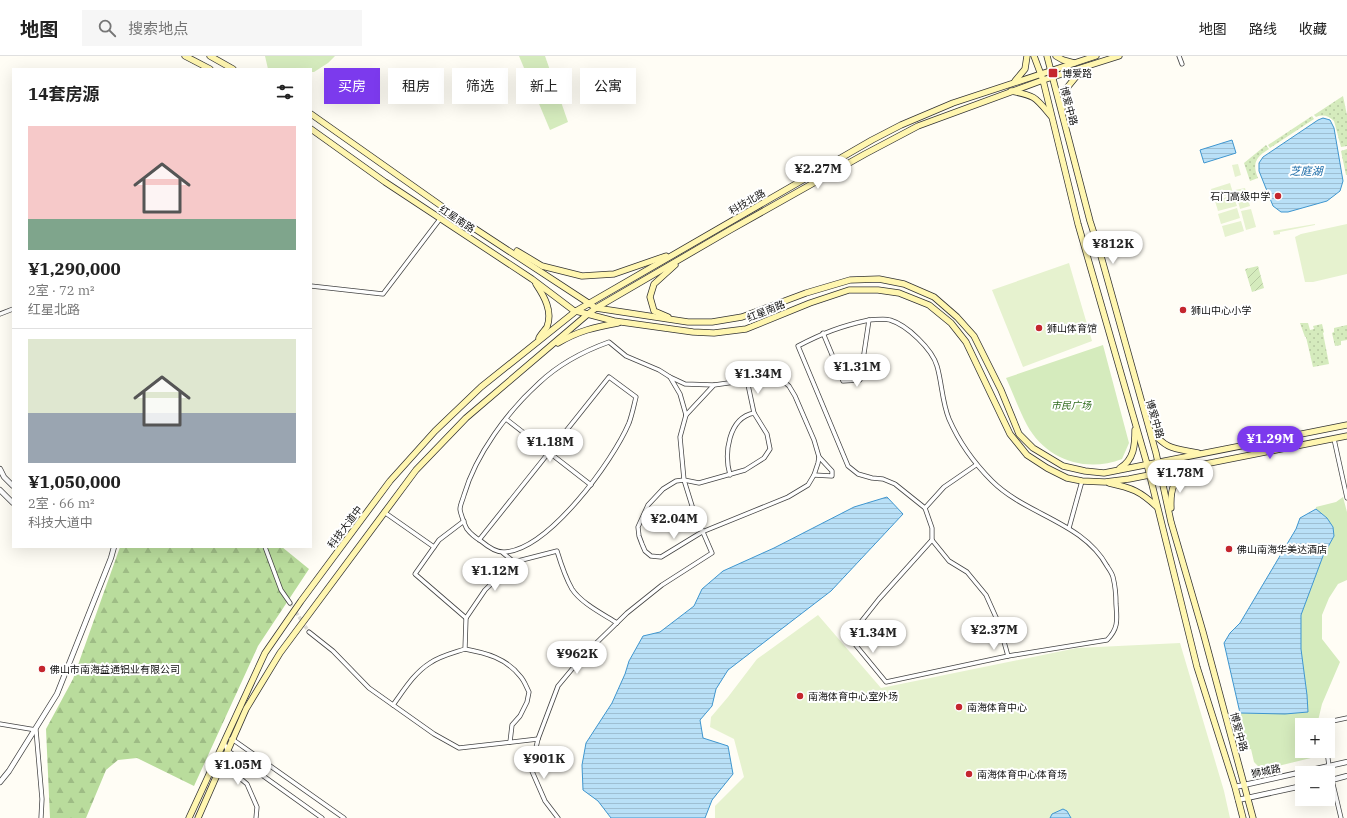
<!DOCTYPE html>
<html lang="zh">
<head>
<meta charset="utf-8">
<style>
  :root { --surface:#fff; --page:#f6f6f6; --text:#222; --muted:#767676; --line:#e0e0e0; --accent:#7c3aed }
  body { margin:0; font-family:"IBM Plex Serif","Noto Sans SC",serif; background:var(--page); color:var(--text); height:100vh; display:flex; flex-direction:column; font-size:15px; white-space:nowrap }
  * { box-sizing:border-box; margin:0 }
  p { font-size:13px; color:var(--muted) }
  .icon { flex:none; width:22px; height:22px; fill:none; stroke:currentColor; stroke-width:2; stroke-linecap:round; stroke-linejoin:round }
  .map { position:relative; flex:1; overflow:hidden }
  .drawer { position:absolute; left:12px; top:12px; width:300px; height:480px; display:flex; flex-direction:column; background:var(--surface); border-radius:0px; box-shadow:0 4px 16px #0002 }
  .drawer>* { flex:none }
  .guide { position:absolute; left:324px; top:12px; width:380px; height:36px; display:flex; gap:8px }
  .fabs { position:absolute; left:1295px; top:662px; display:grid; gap:8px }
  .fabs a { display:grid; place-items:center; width:40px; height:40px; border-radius:0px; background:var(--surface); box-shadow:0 4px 16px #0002; font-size:20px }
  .price { position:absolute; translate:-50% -34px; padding:0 9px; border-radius:14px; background:#fff; color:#222; font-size:13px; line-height:26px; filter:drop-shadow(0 1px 2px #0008) }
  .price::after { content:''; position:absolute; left:50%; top:24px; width:12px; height:9px; margin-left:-6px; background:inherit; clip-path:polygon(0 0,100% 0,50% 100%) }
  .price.current { background:var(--accent); color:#fff }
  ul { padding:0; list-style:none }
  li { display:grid; align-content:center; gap:8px; height:212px; padding:0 16px }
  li+li { border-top:1px solid var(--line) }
  li span { display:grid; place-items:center; height:124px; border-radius:0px; color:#555 }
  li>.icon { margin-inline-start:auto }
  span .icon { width:72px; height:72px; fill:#fffc; stroke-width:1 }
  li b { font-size:17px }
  h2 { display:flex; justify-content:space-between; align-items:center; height:48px; padding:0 16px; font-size:17px }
  .tag { padding:0 14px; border-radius:0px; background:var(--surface); box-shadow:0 4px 16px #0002; font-size:14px; line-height:36px }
  .tag.current { background:var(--accent); color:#fff }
  header { display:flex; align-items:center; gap:24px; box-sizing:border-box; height:56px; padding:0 20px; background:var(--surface); border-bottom:1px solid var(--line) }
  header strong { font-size:19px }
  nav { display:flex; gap:22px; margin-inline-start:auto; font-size:14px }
  .search { width:280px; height:36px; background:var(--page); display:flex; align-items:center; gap:10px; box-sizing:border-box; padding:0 14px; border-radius:0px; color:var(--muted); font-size:15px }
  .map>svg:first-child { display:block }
</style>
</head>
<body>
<header>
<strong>地图</strong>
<div class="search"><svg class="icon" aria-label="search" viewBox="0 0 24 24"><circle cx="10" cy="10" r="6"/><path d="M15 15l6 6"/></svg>搜索地点</div>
<nav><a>地图</a><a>路线</a><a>收藏</a></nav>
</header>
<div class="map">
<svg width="1347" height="762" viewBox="0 0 1347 762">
  <defs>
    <pattern id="grass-dots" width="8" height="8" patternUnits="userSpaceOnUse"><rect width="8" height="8" fill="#d5ebbd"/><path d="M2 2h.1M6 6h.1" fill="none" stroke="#b6c8a1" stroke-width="1.8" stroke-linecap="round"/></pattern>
    <pattern id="forest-firs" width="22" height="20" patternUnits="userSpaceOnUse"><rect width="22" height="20" fill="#b9dc9c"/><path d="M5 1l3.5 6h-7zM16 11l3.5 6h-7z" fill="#9ebc85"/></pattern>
    <pattern id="garden-furrows" width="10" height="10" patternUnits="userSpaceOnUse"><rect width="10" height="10" fill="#d5ebbd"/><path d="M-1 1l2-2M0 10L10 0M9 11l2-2" fill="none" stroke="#b6c8a1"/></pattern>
    <pattern id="water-rules" width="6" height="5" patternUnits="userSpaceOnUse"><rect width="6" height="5" fill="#b9e0f7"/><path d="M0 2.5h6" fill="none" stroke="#9ebfd3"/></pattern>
  </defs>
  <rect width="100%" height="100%" fill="#fffdf5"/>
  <g fill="url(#grass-dots)">
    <path d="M1343,40L1347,59V90L1341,91L1334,65C1329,60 1323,58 1316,61L1314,59Z"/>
    <polygon points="1312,60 1314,63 1270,92 1268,89"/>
    <path d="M1266,89L1269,93C1256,101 1252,107 1258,122L1250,125L1244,107Z"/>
    <polygon points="1347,93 1347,119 1346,119 1341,95"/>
    <polygon points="1300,267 1308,267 1310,274 1314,273 1313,270 1322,268 1324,276 1323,277 1329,308 1313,311 1306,281 1305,281"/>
    <polygon points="1347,269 1347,284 1341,285 1341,289 1335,290 1332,277 1334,276 1334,272"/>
  </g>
  <polygon fill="url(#forest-firs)" points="120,491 282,491 309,513 258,590 194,730 137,702 118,704 106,714 86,762 50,762 46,673 73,623"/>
  <g fill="#d5ebbd">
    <polygon points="265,0 335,0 328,7 314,16 311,16 311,13 268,13"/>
    <polygon points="519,0 545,0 568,66 550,74"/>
    <path d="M1103,289L1129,387L1122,403C1086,417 1046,404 1027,369C1019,354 1013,337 1006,322Z"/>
    <polygon points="1343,441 1347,456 1347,524 1338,528 1329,542 1322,559 1322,583 1340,606 1322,648 1317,669 1302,669 1302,695 1314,695 1315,701 1274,711 1260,712 1254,706 1251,693 1246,694 1240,657 1285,658 1308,656 1307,639 1301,593 1301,559 1323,500 1334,480 1333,471 1327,462 1316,453 1316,451 1336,446"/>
  </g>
  <polygon fill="url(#garden-furrows)" points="1258,210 1264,232 1252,236 1245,213"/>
  <g fill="#e6f2cf">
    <polygon points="1238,108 1241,119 1235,121 1232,109"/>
    <polygon points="1230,127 1233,137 1214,143 1211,133"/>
    <polygon points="1245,132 1250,150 1240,153 1235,134"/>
    <polygon points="1233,139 1237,150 1218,155 1215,145"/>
    <polygon points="1237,152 1240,162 1221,168 1218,158"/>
    <polygon points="1251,153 1256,171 1246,174 1241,155"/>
    <polygon points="1241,165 1244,175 1225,181 1222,170"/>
    <polygon points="1315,168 1315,169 1280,176 1280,178 1274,179 1273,175"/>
    <polygon points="1347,168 1347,218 1313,226 1305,226 1295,181 1301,178"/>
    <polygon points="1069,207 1092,285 1023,311 992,234"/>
    <polygon points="818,559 881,632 1077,592 1180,587 1224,735 1230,762 715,762 715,750 744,721 734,683 710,671 711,661 728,641 757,603"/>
  </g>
  <g fill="url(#water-rules)" stroke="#3f96cf">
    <polygon points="1323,62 1330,64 1334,72 1343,125 1340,135 1327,145 1288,156 1281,156 1273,150 1259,115 1259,107 1263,101 1318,64"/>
    <polygon points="1232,84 1236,97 1204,107 1200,94"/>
    <polygon points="887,441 903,458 831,535 728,614 716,633 712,650 700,664 703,682 728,690 733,718 712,744 705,762 611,762 598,745 583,734 582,709 586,687 612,647 625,618 629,605 643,580 660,576 694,550 702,533 723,515 774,492 854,451"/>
    <polygon points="1316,453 1327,462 1333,471 1334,480 1323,500 1301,559 1301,593 1307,639 1308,656 1285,658 1240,657 1224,587 1230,577 1240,567 1296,473 1300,462"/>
    <polygon points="1063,753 1067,755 1071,762 1050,762 1052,758"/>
  </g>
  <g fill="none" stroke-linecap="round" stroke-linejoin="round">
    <polyline stroke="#dbdad3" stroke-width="3.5" stroke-dasharray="3.5 2" stroke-linecap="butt" points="290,547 309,576"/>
    <defs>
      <g id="minor">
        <polyline points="1179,0 1182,8"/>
        <polyline points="311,230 383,238 440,163"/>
        <polyline points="0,258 13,253"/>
        <path d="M869,264C875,264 884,262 890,264C907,269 932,293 937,310C942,327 942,346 949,363C959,386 974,407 992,425C1026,459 1083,466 1107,510C1109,513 1112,517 1113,521C1115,529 1116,538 1116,548C1117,563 1119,572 1107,584L1008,600L886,626L849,581L879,543L932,484V472L925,452L895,428L883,423L872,422L858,418L848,410L798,290C823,277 841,270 869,264Z"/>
        <polyline points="823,277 843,325 860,324 869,264"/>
        <polyline points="670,321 685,328 714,329"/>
        <polyline points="747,324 754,357"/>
        <path d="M686,359L714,329L764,322H774L782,324L789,330L795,340L814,384L819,401L818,407L814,419L808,429L788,441L702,476L661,501L651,500L645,495L642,488L639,480L638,471L648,449L663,433L676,425L684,424L699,427L745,414L764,402L770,393L767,378L754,357C728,362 724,398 730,419"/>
        <polyline points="506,363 591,429"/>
        <polyline points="1334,383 1347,442"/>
        <polyline points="814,419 832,420 832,415 819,401"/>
        <polyline points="925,452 944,431 976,409"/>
        <polyline points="384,456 434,491"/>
        <polyline points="464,465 439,484 415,518 466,562"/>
        <polyline points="1069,472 1082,425"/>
        <polyline points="932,484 949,505 967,516 986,539 999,568 1008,600"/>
        <polyline points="265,491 281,534 290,547"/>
        <polyline points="503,497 514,506"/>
        <path d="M309,576L333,595L369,632L434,678L459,692L538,683L558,630L583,600L627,557L662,529L712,497L693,453L684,424L680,381L686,359L680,338L670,321L659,314L626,300L609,286C584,295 559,308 539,327C508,355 476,398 464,439C463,443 460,449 460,453C460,456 465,470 467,473C470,477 476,482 481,485C487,490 497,497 505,496C549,493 613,405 629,367C632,359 634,349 636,341L609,321L479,484"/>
        <path d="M465,593C486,597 506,602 520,620C524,624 526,630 529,636L527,646L520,660L512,669L510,686"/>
        <path d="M393,649C404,634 414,617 430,607C440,600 453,597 465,593L466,562L485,534L514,506L557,495C561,508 565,521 572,533C581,547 603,558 617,567"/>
        <polyline points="0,668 36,674 42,743 41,762"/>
        <polyline points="1326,669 1328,666 1347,662"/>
        <polyline points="231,683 232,683 344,762"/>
        <polyline points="538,683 531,713 545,745 558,762"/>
        <polyline points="224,686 227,694 322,762"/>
        <polyline points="1327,695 1329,710"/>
        <polyline points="216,702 247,728 257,751 256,762"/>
        <polyline points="1332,724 1341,762"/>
      </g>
      <g id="tertiary">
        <polyline points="0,413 4,421 13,430"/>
        <polyline points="0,434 13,447"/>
        <polyline points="1328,725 1347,720"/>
        <polyline points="0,726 9,715 57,638 111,502 114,491"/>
        <polyline points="1235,731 1347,706"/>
        <polyline points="1238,744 1302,730"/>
      </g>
      <g id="secondary">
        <polyline points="185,0 210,13"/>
        <polyline points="210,0 233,13"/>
        <polyline points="1034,0 1043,24 1078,168 1147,408 1197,611 1235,731 1243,762"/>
        <polyline points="1047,0 1090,165 1099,193 1156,397 1171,466 1203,576 1253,762"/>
        <polyline points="1056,0 1063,4 1074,7"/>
        <polyline points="1015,25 1025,13 1027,0"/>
        <path d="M1011,35C1036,40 1035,41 1051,60"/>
        <polyline points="1062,53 1066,33 1083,12"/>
        <polyline points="311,58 457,161 596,252 688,266 712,266 742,261 806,237 850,224 879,223 904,228 934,241 957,261 974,280 1001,334 1019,378 1033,392 1063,410 1085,415 1104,417 1347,369"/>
        <polyline points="311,73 385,126 532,223 573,254 576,255 614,265 693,276 714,277 746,273 810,247 849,234 878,234 899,237 929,249 951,267 966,286 1010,378 1027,399 1047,412 1067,422 1082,425 1105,426 1129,423 1347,380"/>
        <polyline points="517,195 542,210 582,220 614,218 666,200"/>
        <path d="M536,228C544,240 553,255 547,271C545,274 541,278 539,282"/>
        <polyline points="668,261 654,255 650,241 654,228 675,209"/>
        <path d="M558,287C578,275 595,271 618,267"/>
        <path d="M1150,374C1168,394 1172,392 1198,397"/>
        <path d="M1120,412C1134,404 1135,389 1135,374"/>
        <path d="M1109,427C1132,432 1140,435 1157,451"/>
        <path d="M1171,452C1170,432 1174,424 1189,411"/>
        <polyline points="189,762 265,597 301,545 390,425 435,375 481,331 576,255 872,84 901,69 953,47 1096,0"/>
        <polyline points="198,762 246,653 280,597 416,414 466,362 588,258 596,252 730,174 865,98 918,70 1043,24 1119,0"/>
      </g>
    </defs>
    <use href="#minor" stroke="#444" stroke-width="5"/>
    <use href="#tertiary" stroke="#444" stroke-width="6"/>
    <use href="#secondary" stroke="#333" stroke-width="7"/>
    <use href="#minor" stroke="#fff" stroke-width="3.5"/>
    <use href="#tertiary" stroke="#fff" stroke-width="4.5"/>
    <use href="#secondary" stroke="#fff6b0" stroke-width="5.5"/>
  </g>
  <g fill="#c4262e" stroke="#fff" stroke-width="1.5">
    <rect x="1048" y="12" width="10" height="10" rx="2"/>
    <circle cx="1278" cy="140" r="4"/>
    <circle cx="1183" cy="254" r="4"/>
    <circle cx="1039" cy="272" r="4"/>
    <circle cx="1229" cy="493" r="4"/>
    <circle cx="42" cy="613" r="4"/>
    <circle cx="800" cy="640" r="4"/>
    <circle cx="959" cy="651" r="4"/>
    <circle cx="969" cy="718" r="4"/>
  </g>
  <g text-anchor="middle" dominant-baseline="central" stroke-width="4" stroke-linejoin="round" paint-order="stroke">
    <g font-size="10" fill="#111" stroke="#fff" text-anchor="start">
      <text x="1062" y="17">博爱路</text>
      <text x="1270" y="140" text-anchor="end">石门高级中学</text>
      <text x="1191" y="254">狮山中心小学</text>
      <text x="1047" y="272">狮山体育馆</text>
      <text x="1237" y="493">佛山南海华美达酒店</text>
      <text x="50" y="613">佛山市南海益通铝业有限公司</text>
      <text x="808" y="640">南海体育中心室外场</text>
      <text x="967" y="651">南海体育中心</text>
      <text x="977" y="718">南海体育中心体育场</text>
    </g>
    <g font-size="10" fill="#111" stroke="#fff">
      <text transform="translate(1069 50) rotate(75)">博爱中路</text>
      <text transform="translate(747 146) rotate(-30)">科技北路</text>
      <text transform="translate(457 163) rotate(33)">红星南路</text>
      <text transform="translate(766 255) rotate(-22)">红星南路</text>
      <text transform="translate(1155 363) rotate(74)">博爱中路</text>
      <text transform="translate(345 471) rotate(-53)">科技大道中</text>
      <text transform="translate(1239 676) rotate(75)">博爱中路</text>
      <text transform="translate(1266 715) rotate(-12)">狮城路</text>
    </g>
    <g font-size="10" font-style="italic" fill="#2f6b1f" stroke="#fff">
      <text x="1071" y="349">市民广场</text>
    </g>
    <g font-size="11" font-style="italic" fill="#1768a6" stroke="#fff">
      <text x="1306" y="115">芝庭湖</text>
    </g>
  </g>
</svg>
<div class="fabs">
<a>+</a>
<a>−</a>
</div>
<b class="price" style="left:818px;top:134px">¥2.27M</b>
<b class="price" style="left:1113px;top:209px">¥812K</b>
<b class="price" style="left:857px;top:332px">¥1.31M</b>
<b class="price" style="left:758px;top:339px">¥1.34M</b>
<b class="price current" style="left:1270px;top:404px">¥1.29M</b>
<b class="price" style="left:550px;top:407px">¥1.18M</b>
<b class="price" style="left:1180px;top:438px">¥1.78M</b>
<b class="price" style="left:674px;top:484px">¥2.04M</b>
<b class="price" style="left:495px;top:536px">¥1.12M</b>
<b class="price" style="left:994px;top:595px">¥2.37M</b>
<b class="price" style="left:873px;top:598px">¥1.34M</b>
<b class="price" style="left:577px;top:619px">¥962K</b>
<b class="price" style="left:544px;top:724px">¥901K</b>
<b class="price" style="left:238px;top:730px">¥1.05M</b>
<div class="guide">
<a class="tag current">买房</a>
<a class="tag">租房</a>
<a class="tag">筛选</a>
<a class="tag">新上</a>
<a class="tag">公寓</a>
</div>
<section class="drawer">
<h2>14套房源<svg class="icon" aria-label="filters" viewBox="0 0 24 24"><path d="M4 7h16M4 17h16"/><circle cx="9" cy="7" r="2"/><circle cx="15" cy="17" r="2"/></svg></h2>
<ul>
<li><span style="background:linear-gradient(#f6c9c9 75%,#7fa58c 0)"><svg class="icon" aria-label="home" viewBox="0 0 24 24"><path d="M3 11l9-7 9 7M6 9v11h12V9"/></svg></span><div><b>¥1,290,000</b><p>2室 · 72 m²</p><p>红星北路</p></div></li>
<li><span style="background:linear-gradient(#dfe7d0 60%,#9aa5b1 0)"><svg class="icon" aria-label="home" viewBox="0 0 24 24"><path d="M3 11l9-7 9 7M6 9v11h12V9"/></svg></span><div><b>¥1,050,000</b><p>2室 · 66 m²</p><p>科技大道中</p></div></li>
</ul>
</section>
</div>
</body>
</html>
